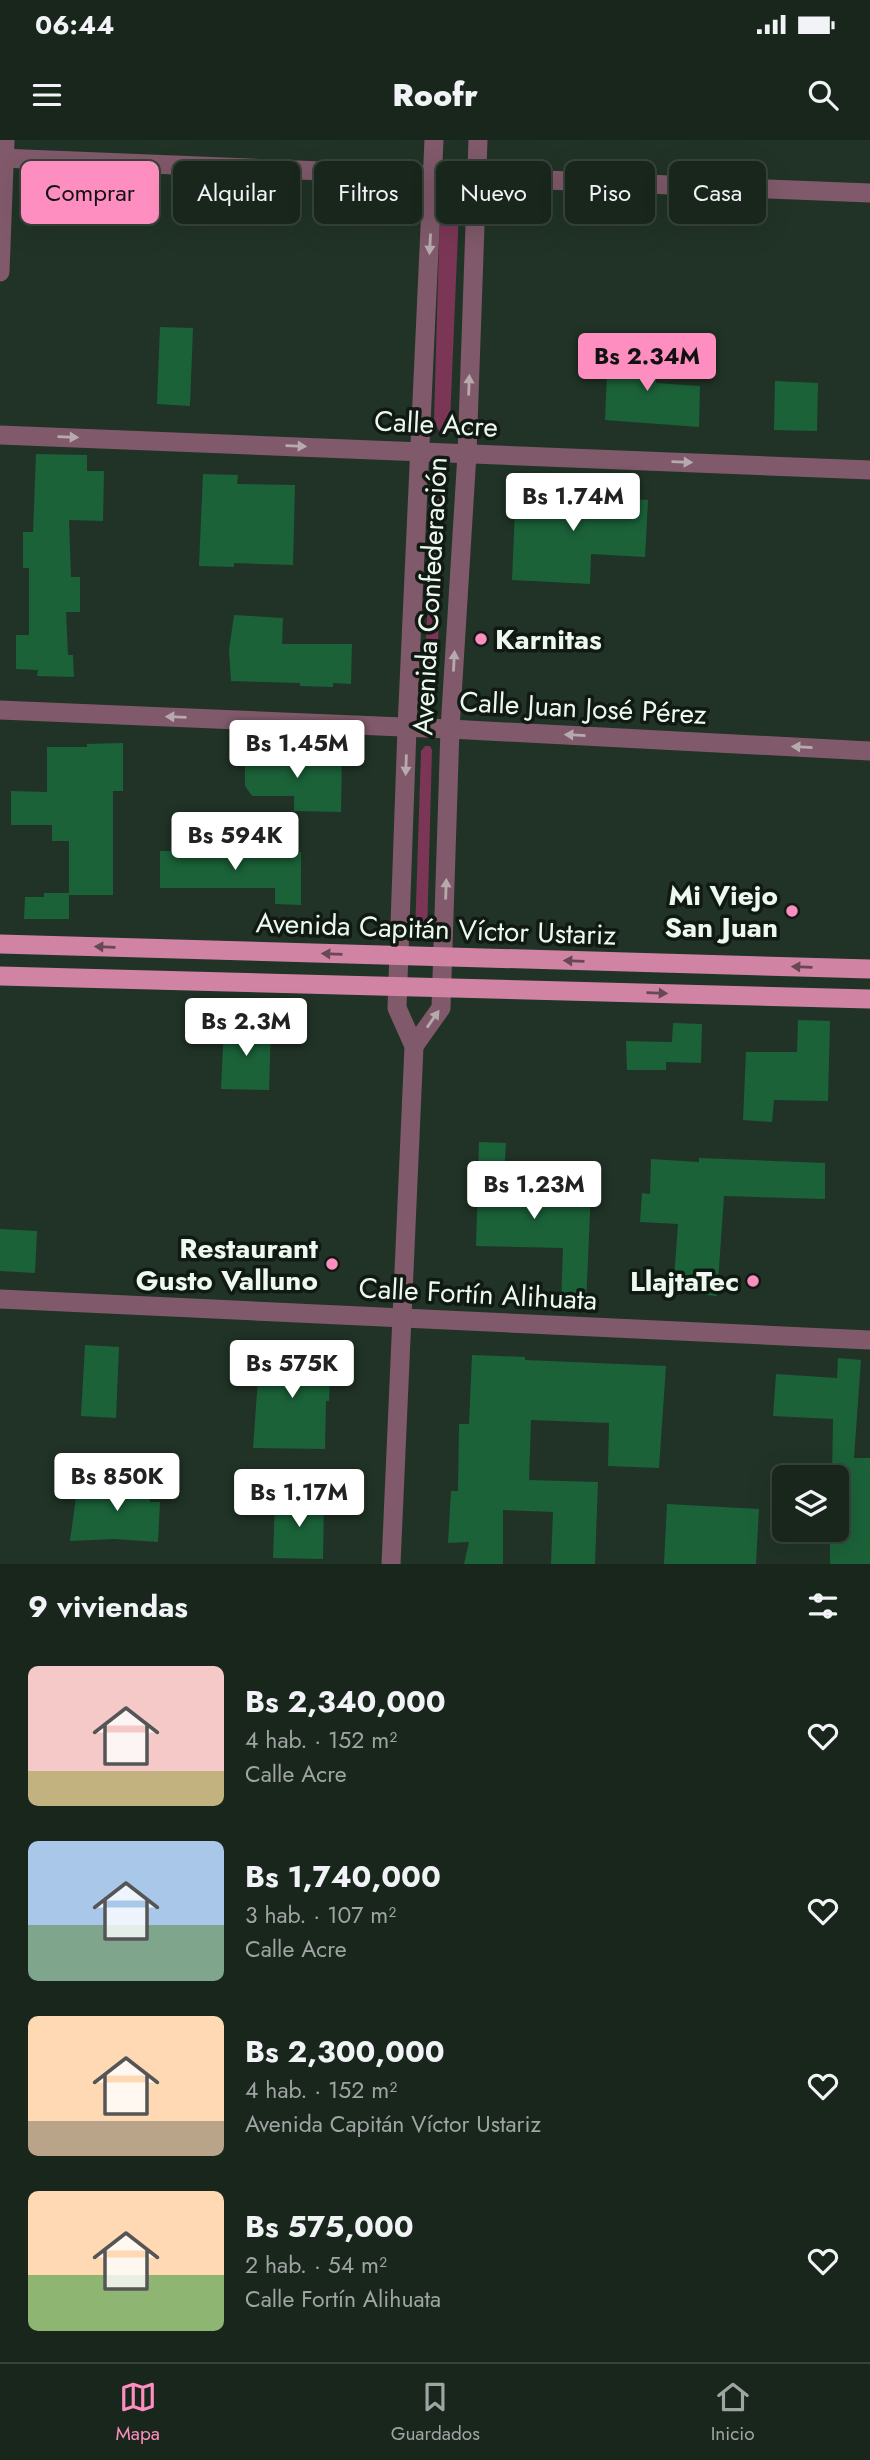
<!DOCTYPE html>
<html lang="es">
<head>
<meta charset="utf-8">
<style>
  :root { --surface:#19261c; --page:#222e25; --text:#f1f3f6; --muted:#9fa5a3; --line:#37433b; --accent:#fd8ebf }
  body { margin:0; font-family:Jost,sans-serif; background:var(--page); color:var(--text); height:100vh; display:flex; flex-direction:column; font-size:26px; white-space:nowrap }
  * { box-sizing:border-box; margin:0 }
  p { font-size:23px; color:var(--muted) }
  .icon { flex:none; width:38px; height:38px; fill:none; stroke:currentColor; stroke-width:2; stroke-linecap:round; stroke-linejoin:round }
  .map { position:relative; height:1424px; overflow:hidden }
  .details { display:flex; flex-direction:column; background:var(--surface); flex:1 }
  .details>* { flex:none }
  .guide { position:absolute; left:21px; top:21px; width:830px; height:63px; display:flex; gap:14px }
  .buttons { position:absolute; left:772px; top:1325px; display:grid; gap:14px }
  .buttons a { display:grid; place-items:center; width:77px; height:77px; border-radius:10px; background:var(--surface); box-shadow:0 7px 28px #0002,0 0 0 2px var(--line); font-size:35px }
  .price { position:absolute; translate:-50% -60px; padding:0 16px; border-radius:7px; background:#fff; color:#222; font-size:23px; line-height:46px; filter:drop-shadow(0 2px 4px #0008) }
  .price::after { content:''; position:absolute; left:50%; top:42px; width:21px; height:16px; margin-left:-10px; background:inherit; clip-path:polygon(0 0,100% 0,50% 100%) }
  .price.on { background:var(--accent); color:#111 }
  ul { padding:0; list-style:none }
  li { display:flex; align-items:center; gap:21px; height:175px; padding:0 28px }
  li span { display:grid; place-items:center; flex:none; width:196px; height:140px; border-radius:10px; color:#555 }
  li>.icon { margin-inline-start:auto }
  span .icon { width:84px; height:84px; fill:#fffc; stroke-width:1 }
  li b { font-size:30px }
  h2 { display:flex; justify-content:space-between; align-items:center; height:84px; padding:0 28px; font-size:30px }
  .chip { padding:0 24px; border-radius:10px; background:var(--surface); box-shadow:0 7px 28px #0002,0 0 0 2px var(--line); font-size:24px; line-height:63px }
  .chip.on { background:var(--accent); color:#111 }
  .status { display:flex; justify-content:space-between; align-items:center; height:49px; padding:0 35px; background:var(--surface); direction:ltr }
  .status svg { height:19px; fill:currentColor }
  header { display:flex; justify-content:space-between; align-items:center; height:91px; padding:0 28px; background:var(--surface); font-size:32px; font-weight:800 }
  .tab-bar { display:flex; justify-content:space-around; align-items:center; height:98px; border-top:2px solid var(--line); background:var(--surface); font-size:19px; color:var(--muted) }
  .tab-bar a { display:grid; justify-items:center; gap:4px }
  .tab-bar .on { color:var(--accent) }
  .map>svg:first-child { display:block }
</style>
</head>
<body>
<div class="status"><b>06:44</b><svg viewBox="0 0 49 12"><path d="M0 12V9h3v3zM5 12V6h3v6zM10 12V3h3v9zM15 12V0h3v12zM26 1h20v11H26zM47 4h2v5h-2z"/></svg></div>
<header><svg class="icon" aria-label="menu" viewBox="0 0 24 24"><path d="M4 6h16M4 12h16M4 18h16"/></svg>Roofr<svg class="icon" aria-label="search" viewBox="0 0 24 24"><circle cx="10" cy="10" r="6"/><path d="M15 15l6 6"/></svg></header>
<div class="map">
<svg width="870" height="1424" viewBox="0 0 870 1424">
  <rect width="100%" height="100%" fill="#213326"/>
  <g fill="#7b3656">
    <polygon points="446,59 455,59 459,69 450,282 447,292 440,292 434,282 440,67"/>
    <polygon points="440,330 446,335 435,564 428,571 423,562 434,335"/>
    <polygon points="425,606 430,606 432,610 427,795 415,794 421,611"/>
  </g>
  <g fill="#1b6239">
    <polygon points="160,187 193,188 190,266 157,264"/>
    <polygon points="608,211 658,214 656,243 700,246 699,287 605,280"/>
    <polygon points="775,241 818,243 817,291 774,290"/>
    <polygon points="36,314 87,315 87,331 104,331 103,381 69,380 71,437 80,437 80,472 66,472 68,515 73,515 74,537 37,536 38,530 16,529 16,495 29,495 29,428 23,428 23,392 33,392"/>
    <polygon points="203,334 238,335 237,344 295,345 293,425 234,423 234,427 199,426"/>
    <polygon points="516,346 594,350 594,357 648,360 645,417 591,414 590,444 512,440"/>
    <polygon points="234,475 283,478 282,504 352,504 351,544 333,543 333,547 300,546 300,543 231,541 229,510"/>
    <polygon points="123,603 123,651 113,651 113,755 69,755 69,779 24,779 25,757 44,757 44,753 69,753 69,701 52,701 52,685 11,685 11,651 47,652 47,607 87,607 87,604"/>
    <polygon points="271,612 271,615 342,616 341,672 294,671 294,656 252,656 245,646 245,613"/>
    <polygon points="160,711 301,712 301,765 275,764 275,748 160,748"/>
    <polygon points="798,880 830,881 828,961 774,960 772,982 743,980 746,912 797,912"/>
    <polygon points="673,883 702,884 701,923 666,922 666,930 627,930 626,901 672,902"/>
    <polygon points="224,885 271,886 269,950 221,949"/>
    <polygon points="479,1002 506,1003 503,1054 565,1056 565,1049 591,1051 586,1165 561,1164 563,1108 476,1106"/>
    <polygon points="699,1018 825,1023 825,1059 724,1056 717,1156 673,1152 678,1084 640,1082 642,1053 650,1054 651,1019 699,1022"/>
    <polygon points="0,1089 37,1091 35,1133 0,1131"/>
    <polygon points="85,1205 119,1207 116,1278 81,1276"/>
    <polygon points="260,1210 331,1214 329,1261 326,1261 325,1309 253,1308"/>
    <polygon points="472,1215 525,1217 525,1220 666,1226 659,1328 608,1326 609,1283 531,1280 529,1340 598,1342 595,1424 551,1424 553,1372 503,1370 503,1424 464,1424 469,1402 448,1403 451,1351 458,1351 459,1284 469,1284"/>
    <polygon points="838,1218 861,1220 854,1318 870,1318 870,1424 830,1424 830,1393 836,1393 836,1337 832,1337 833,1279 773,1276 776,1234 837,1238"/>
    <polygon points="116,1335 149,1338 150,1362 160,1362 158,1402 114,1399 70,1401 77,1350 116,1348"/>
    <polygon points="275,1359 324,1360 323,1419 273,1418"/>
    <polygon points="667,1364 759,1369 756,1424 664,1424"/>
  </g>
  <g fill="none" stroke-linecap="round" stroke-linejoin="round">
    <g stroke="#805a6a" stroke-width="19">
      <polyline points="0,18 870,53"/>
      <polyline points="0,132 5,0"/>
      <polyline points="0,295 870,330"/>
      <polyline points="0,570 450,589 870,611"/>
      <polyline points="414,906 441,868 450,589 467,314 478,0"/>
      <polyline points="0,1159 870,1200"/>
      <polyline points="391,1424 414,906 397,868 407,588 434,0"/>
    </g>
    <g stroke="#d183a4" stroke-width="19">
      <polyline points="0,804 870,829"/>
      <polyline points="0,836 870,859"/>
    </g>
  </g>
  <defs><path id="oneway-solid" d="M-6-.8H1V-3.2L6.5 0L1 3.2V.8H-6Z" transform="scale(1.75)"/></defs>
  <g fill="#b6aaad">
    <use href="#oneway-solid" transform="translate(430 104) rotate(93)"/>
    <use href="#oneway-solid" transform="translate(469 245) rotate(-88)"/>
    <use href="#oneway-solid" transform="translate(68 297) rotate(2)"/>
    <use href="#oneway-solid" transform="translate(296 306) rotate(2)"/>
    <use href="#oneway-solid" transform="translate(682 322) rotate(2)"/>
    <use href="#oneway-solid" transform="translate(454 521) rotate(-87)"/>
    <use href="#oneway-solid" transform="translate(176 577) rotate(-178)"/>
    <use href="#oneway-solid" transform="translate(575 595) rotate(-177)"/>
    <use href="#oneway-solid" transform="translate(802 607) rotate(-177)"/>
    <use href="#oneway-solid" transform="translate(406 625) rotate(92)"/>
    <use href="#oneway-solid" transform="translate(446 749) rotate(-88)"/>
    <use href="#oneway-solid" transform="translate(433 879) rotate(-55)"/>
  </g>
  <g fill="#674954">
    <use href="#oneway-solid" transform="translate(105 807) rotate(-178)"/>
    <use href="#oneway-solid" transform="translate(332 814) rotate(-178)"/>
    <use href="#oneway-solid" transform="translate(574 821) rotate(-178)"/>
    <use href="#oneway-solid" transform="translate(802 827) rotate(-178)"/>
    <use href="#oneway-solid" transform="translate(657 853) rotate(2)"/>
  </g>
  <g fill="#fd8ebf" stroke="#111913" stroke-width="2.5">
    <circle cx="481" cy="499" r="7"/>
    <circle cx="792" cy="771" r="7"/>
    <circle cx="332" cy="1124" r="7"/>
    <circle cx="753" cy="1141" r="7"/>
  </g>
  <g text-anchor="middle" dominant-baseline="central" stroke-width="7" stroke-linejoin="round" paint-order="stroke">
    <g font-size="28" fill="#edf9f0" stroke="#111913">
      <text transform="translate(436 284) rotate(3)">Calle Acre</text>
      <text transform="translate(430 456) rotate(-87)">Avenida Confederación</text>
      <text transform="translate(583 568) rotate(3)">Calle Juan José Pérez</text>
      <text transform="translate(436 789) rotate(2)">Avenida Capitán Víctor Ustariz</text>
      <text transform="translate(478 1154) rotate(3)">Calle Fortín Alihuata</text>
    </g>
    <g font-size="28" font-weight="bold" fill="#edf9f0" stroke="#111913" text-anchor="end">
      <text x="495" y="499" text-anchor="start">Karnitas</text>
      <text x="778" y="755">Mi Viejo<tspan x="778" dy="32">San Juan</tspan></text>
      <text x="318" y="1108">Restaurant<tspan x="318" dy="32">Gusto Valluno</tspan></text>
      <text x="739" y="1141">LlajtaTec</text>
    </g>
  </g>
</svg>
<div class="buttons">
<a><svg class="icon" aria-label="layers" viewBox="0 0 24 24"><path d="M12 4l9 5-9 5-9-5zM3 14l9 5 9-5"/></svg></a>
</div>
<b class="price on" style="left:647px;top:253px">Bs 2.34M</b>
<b class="price" style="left:573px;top:393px">Bs 1.74M</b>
<b class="price" style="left:297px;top:640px">Bs 1.45M</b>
<b class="price" style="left:235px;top:732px">Bs 594K</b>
<b class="price" style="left:246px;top:918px">Bs 2.3M</b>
<b class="price" style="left:534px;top:1081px">Bs 1.23M</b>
<b class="price" style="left:292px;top:1260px">Bs 575K</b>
<b class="price" style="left:117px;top:1373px">Bs 850K</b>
<b class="price" style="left:299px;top:1389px">Bs 1.17M</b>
<div class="guide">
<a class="chip on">Comprar</a>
<a class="chip">Alquilar</a>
<a class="chip">Filtros</a>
<a class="chip">Nuevo</a>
<a class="chip">Piso</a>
<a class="chip">Casa</a>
</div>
</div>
<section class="details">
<h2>9 viviendas<svg class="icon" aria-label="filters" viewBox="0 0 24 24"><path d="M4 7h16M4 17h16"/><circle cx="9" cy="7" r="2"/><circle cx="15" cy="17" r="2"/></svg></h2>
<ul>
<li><span style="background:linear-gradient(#f6c9c9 75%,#c2b280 0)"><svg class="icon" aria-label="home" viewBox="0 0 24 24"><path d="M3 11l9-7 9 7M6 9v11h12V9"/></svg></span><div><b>Bs 2,340,000</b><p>4 hab. · 152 m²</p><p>Calle Acre</p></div><svg class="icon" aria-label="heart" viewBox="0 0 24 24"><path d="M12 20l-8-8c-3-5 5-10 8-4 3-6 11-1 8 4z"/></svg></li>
<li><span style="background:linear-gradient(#a9c7e8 60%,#7fa58c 0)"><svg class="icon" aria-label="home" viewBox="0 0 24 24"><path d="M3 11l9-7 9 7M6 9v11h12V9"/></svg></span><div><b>Bs 1,740,000</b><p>3 hab. · 107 m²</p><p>Calle Acre</p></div><svg class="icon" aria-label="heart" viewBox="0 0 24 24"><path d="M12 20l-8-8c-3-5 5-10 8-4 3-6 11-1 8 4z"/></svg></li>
<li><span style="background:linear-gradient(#ffd9b3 75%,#b9a48a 0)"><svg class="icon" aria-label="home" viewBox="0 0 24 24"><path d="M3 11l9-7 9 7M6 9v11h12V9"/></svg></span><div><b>Bs 2,300,000</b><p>4 hab. · 152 m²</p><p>Avenida Capitán Víctor Ustariz</p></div><svg class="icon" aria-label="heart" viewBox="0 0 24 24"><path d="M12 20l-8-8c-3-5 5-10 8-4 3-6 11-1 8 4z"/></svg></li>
<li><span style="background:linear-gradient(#ffd9b3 60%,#8fb573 0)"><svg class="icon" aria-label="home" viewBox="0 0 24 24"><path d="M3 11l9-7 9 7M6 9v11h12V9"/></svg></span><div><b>Bs 575,000</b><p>2 hab. · 54 m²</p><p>Calle Fortín Alihuata</p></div><svg class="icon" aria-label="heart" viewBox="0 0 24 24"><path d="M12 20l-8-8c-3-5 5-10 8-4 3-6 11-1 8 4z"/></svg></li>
</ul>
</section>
<nav class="tab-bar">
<a class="on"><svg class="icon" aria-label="map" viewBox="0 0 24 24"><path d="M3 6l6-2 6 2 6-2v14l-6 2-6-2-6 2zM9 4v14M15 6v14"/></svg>Mapa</a>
<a><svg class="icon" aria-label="saved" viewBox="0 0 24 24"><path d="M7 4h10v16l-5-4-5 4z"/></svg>Guardados</a>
<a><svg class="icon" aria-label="home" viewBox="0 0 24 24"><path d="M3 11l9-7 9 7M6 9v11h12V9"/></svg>Inicio</a>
</nav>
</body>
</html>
